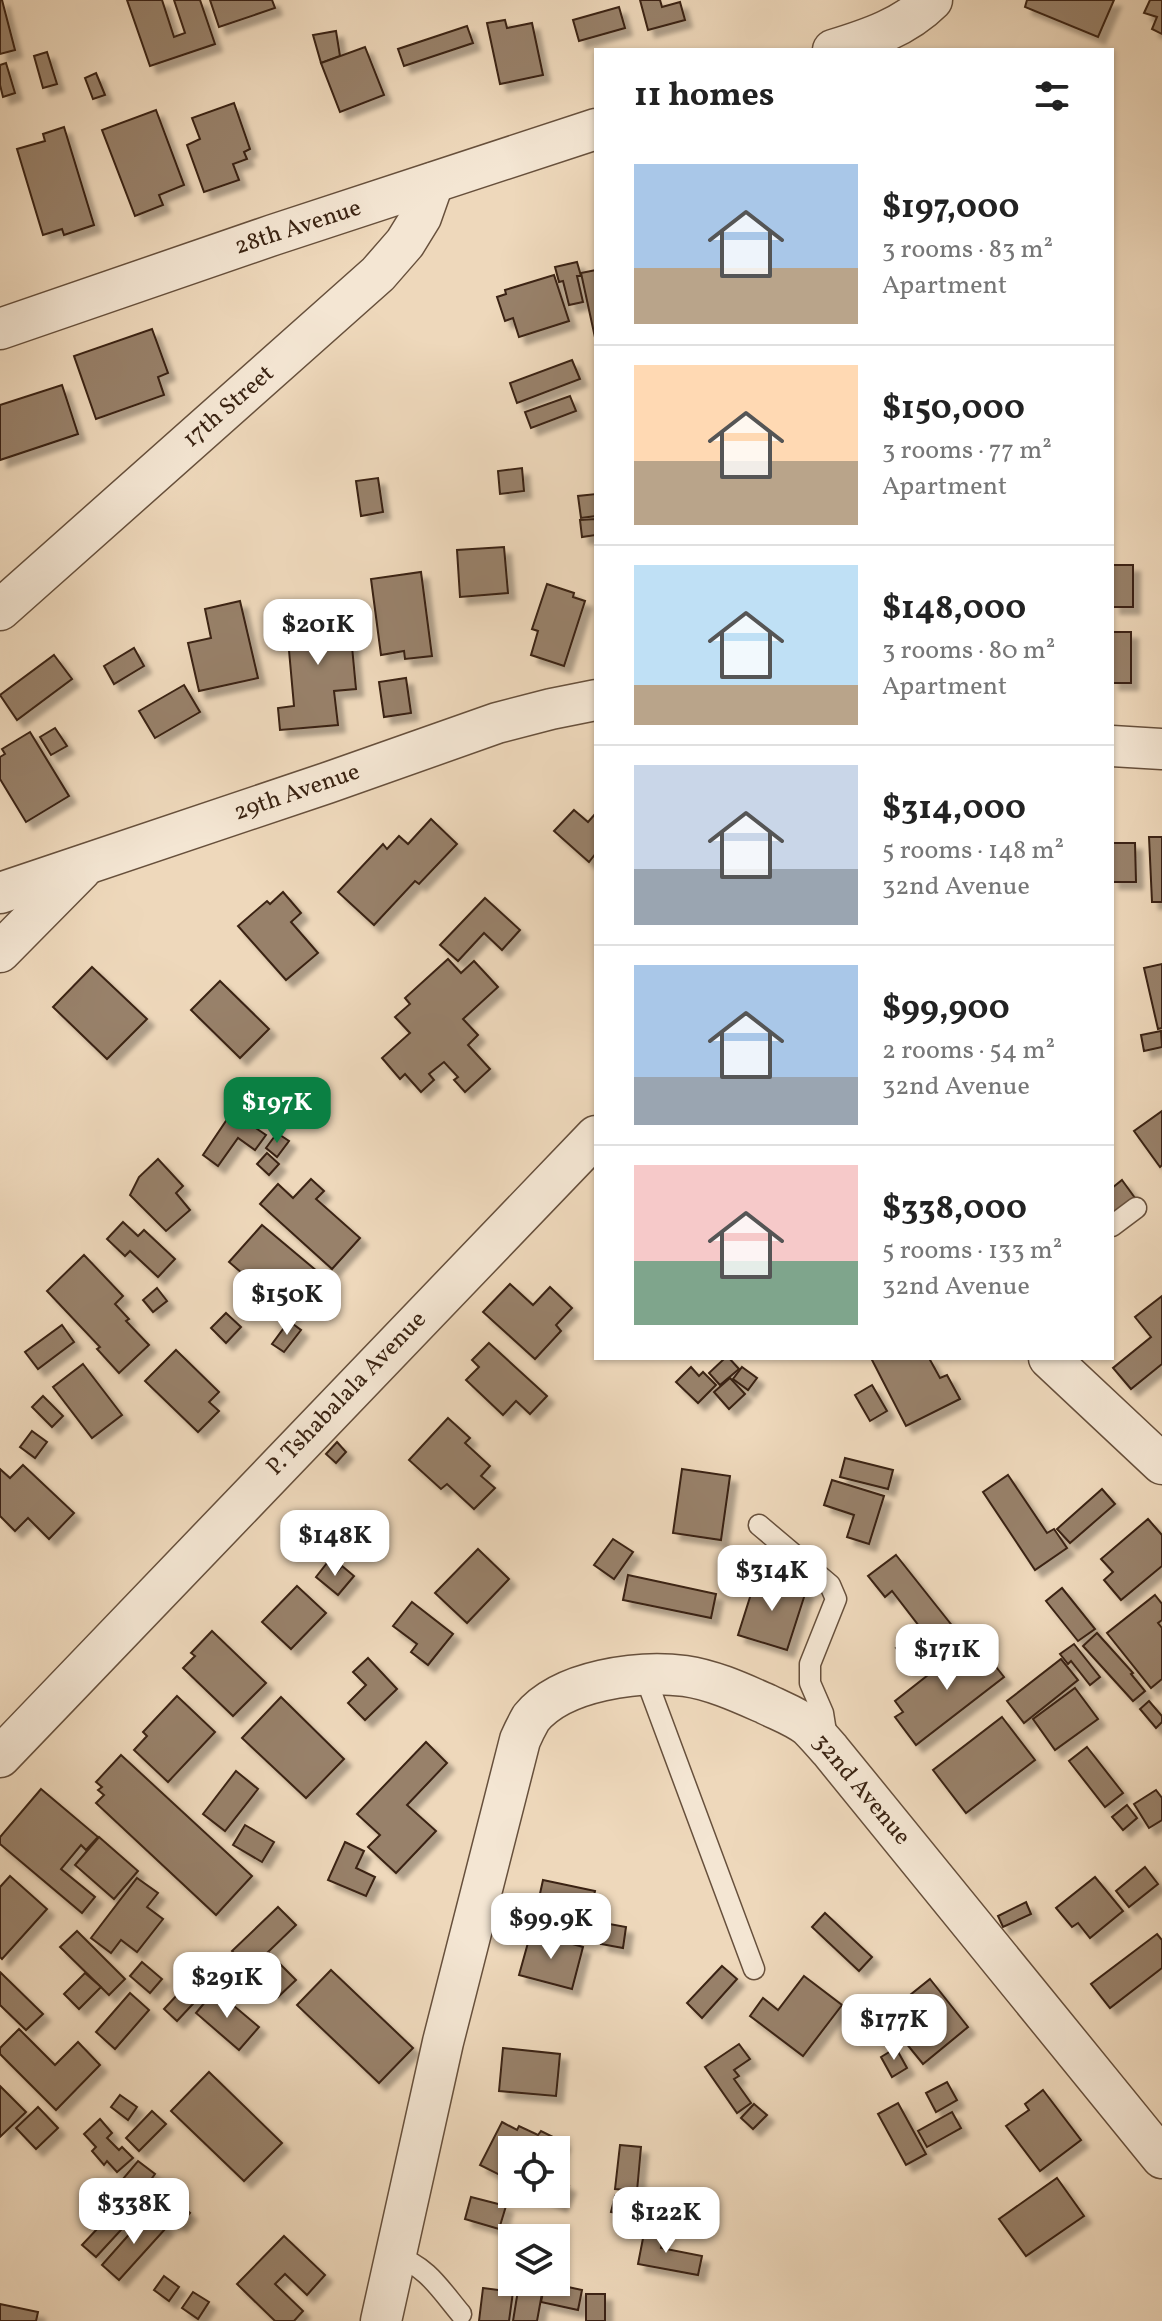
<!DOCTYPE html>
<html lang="en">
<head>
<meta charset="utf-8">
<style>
  :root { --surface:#fff; --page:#f6f6f6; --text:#222; --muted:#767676; --line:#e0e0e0; --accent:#0b8043 }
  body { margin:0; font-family:Vollkorn,serif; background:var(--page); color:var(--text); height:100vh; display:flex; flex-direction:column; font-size:30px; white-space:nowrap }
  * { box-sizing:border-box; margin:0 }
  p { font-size:26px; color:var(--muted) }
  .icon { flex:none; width:44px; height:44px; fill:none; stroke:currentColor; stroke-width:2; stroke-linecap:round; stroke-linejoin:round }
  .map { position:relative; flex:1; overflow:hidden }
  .drawer { position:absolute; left:594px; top:48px; width:520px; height:1312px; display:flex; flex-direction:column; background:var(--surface); border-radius:0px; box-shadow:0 2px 6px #0004 }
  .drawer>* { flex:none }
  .controls { position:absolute; left:498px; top:2136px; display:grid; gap:16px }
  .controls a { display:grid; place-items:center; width:72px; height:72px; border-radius:0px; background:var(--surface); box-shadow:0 2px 6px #0004; font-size:40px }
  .price { position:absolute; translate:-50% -68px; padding:0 18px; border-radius:16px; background:#fff; color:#222; font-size:26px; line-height:52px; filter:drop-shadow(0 2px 4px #0008) }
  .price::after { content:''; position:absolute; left:50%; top:48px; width:24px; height:18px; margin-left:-12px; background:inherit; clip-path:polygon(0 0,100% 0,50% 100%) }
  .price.current { background:var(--accent); color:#fff }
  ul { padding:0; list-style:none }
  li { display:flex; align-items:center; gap:24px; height:200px; padding:0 40px }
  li+li { border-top:2px solid var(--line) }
  li span { display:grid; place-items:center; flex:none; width:224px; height:160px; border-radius:0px; color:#555 }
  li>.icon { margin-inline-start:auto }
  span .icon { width:96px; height:96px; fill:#fffc; stroke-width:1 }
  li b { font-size:34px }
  h2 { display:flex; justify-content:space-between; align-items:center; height:96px; padding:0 40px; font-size:34px }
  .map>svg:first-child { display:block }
</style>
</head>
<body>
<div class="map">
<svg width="1162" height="2321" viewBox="0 0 1162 2321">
  <defs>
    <filter id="shadow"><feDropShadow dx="7" dy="7" stdDeviation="2" flood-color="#0004"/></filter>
  </defs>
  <rect width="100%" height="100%" fill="#eed8bb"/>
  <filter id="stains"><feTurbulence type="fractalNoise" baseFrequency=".0025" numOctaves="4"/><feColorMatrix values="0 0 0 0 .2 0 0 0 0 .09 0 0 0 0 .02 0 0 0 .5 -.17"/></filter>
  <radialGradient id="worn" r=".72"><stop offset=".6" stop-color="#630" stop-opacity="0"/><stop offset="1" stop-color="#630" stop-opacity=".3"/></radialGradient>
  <g fill="#98816a" stroke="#3a2312" stroke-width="2" filter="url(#shadow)">
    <polygon points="0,0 2,0 15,50 0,54"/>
    <polygon points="127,0 162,0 174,37 185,33 174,0 200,0 215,44 150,66"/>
    <polygon points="210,0 272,0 275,8 219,27"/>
    <polygon points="640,0 660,0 662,7 680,2 685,20 648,30"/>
    <polygon points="1027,0 1114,0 1098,37 1025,7"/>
    <polygon points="1150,0 1162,0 1162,34 1152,29 1157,17 1144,13"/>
    <polygon points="619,7 625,28 579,41 573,20"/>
    <polygon points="505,20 507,28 532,23 543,75 500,84 487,23"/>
    <polygon points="467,26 473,43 404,66 398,49"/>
    <polygon points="336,31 340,56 321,63 313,35"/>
    <polygon points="365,47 384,95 340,112 321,63"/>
    <polygon points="47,52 57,84 43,88 34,56"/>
    <polygon points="6,63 15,93 3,97 0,85 0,65"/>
    <polygon points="96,73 105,95 93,99 85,78"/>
    <polygon points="234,103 250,149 244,152 247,159 233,164 239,180 204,192 187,145 200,139 192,118"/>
    <polygon points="156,110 184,185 159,195 163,205 135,216 102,130"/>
    <polygon points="64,127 94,225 64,235 62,229 43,235 17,149 45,141 43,134"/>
    <polygon points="577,262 581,276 577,276 583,302 569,305 563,281 559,282 555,267"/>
    <polygon points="596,270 596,342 581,273"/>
    <polygon points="554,275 569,321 519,337 513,318 505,321 497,297 506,294 505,290"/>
    <polygon points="152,329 168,373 158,377 164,395 96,419 74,356"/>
    <polygon points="572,360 580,379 517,403 510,383"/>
    <polygon points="62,385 78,434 0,460 0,405"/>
    <polygon points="570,396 576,411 531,428 525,412"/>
    <polygon points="522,468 524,491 500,494 498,471"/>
    <polygon points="378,478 383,512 361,516 356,481"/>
    <polygon points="596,494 596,516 581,518 578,496"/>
    <polygon points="596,519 596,535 582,537 580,520"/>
    <polygon points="504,547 508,593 460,597 457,550"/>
    <polygon points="1112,565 1133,565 1133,607 1113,607"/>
    <polygon points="421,572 432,656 405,659 404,651 381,655 371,579"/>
    <polygon points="547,584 574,593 573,597 585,601 564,666 531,655 538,631 532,629"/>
    <polygon points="240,601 258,678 199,691 188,643 211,638 205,609"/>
    <polygon points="348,604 356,689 334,691 338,725 280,730 278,708 294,706 286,617 316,614 316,608"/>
    <rect x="1112" y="632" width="19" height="51"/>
    <polygon points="134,648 144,666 114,684 104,666"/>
    <polygon points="54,655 72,679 17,720 0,695"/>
    <polygon points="406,678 411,713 384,717 379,682"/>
    <polygon points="184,685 200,712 155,738 139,711"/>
    <polygon points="55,728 67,746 51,755 40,737"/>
    <polygon points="30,732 69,796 26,822 0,779 0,757 5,754 2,749"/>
    <polygon points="574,810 588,822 596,813 596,853 589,862 554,831"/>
    <polygon points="431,819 457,844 419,884 415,881 374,925 338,892 383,844 387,849 399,836 408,844"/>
    <polygon points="1149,837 1162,837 1162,902 1152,902"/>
    <polygon points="1112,843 1135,843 1136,882 1112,882"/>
    <polygon points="283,892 301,913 291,922 318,953 286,980 238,926 267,901 270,904"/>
    <polygon points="485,898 520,930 502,950 484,933 458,961 440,945"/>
    <polygon points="448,959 461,973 474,961 498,987 463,1019 478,1035 468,1045 490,1069 465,1092 454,1080 458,1077 444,1062 429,1074 434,1080 421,1092 405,1074 400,1079 382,1058 410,1033 395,1017 410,1004 405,998"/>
    <polygon points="1162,964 1162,1028 1158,1029 1144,968"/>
    <polygon points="92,967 147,1019 107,1059 53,1007"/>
    <polygon points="220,981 269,1029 240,1058 191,1010"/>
    <polygon points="1161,1031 1162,1047 1144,1051 1141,1035"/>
    <polygon points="1162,1111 1162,1165 1160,1167 1134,1131"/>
    <polygon points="232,1112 266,1135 255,1150 238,1138 218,1166 203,1155"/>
    <polygon points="277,1133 289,1141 277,1157 266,1148"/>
    <polygon points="267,1153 279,1164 269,1175 257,1164"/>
    <polygon points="158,1159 183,1186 176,1193 190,1210 166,1231 130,1195 139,1177"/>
    <polygon points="311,1179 324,1191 316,1199 360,1238 332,1269 260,1204 278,1184 293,1198"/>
    <polygon points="1122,1180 1135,1198 1112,1216 1112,1188"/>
    <polygon points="123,1222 138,1236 144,1230 175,1259 158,1277 130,1251 125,1256 107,1239"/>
    <polygon points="262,1225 324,1277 291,1315 229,1262"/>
    <polygon points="84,1255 123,1296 115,1304 129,1319 126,1321 149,1345 119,1373 97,1349 100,1347 47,1291"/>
    <polygon points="510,1284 533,1305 550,1287 572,1308 556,1325 561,1331 535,1359 483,1312"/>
    <polygon points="157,1288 167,1301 153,1312 143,1300"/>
    <polygon points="1162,1296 1162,1364 1131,1389 1113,1368 1151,1337 1135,1317"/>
    <polygon points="226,1313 241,1327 226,1343 211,1328"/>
    <polygon points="289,1321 301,1330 284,1352 272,1344"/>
    <polygon points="62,1325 74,1342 38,1369 25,1352"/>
    <polygon points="489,1343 547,1396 530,1414 516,1401 503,1415 466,1380 479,1367 472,1360"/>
    <polygon points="176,1350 219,1392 209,1402 219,1411 198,1432 145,1381"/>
    <polygon points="725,1358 729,1358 739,1369 720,1385 709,1373"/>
    <polygon points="871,1358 929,1358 940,1378 947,1375 960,1399 906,1426"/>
    <polygon points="83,1364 122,1415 92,1438 53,1387"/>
    <polygon points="691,1367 699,1376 703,1372 716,1385 698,1403 676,1382"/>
    <polygon points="742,1367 757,1378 748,1390 733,1379"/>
    <polygon points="730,1378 745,1394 729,1409 714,1392"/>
    <polygon points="872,1385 887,1411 870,1421 855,1395"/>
    <polygon points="43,1396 63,1416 52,1427 32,1407"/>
    <polygon points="448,1418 470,1438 465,1443 490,1466 481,1476 495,1488 474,1509 447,1484 441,1489 409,1460"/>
    <polygon points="32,1431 47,1442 35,1458 20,1447"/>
    <polygon points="337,1442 346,1452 336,1463 326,1454"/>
    <polygon points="845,1458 893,1470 888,1489 840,1477"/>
    <polygon points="23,1465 74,1513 49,1539 28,1518 15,1531 0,1516 0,1469 10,1478"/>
    <polygon points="682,1469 730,1476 721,1540 673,1533"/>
    <polygon points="1008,1475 1047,1533 1054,1529 1067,1548 1035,1570 983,1492"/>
    <polygon points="832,1480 884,1496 869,1544 847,1537 854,1515 824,1505"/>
    <polygon points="1102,1489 1115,1504 1070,1543 1057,1529"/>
    <polygon points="1148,1519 1162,1535 1162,1566 1121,1600 1104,1580 1113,1572 1101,1559"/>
    <polygon points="613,1539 633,1552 614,1579 594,1565"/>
    <polygon points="478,1549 509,1579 467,1623 435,1593"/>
    <polygon points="896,1555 954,1628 933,1644 892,1591 885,1597 868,1576"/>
    <polygon points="327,1563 337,1572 342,1566 354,1576 338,1595 316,1577"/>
    <polygon points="628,1575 716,1594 711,1618 623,1600"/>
    <polygon points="757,1575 806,1591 787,1650 738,1635"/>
    <polygon points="297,1586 326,1613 291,1649 262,1622"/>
    <polygon points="1062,1588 1095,1629 1078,1641 1046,1601"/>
    <polygon points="1155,1595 1162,1604 1162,1620 1158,1623 1162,1628 1162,1679 1151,1688 1107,1633"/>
    <polygon points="412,1602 453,1634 428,1665 411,1652 417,1644 393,1626"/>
    <polygon points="212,1631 266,1683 233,1716 183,1668 195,1656 191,1653"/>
    <polygon points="1097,1633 1133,1673 1131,1674 1145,1691 1133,1701 1083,1646"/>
    <polygon points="915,1634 927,1650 909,1664 896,1648"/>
    <polygon points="974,1639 1004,1677 916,1745 895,1717 903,1712 895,1701"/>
    <polygon points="1074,1644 1100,1677 1090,1685 1071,1661 1068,1664 1060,1654"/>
    <polygon points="368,1658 397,1689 365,1720 348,1703 366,1685 353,1672"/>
    <polygon points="1061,1659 1078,1680 1024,1723 1007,1701"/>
    <polygon points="1075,1688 1098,1719 1055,1750 1033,1719"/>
    <polygon points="177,1696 215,1732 168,1782 134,1750 147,1736 143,1732"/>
    <polygon points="281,1697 344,1759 306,1798 242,1738"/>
    <polygon points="1149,1701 1162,1716 1162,1722 1156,1728 1140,1709"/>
    <polygon points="1002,1717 1035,1760 966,1813 933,1770"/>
    <polygon points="426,1742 447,1763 407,1805 436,1831 396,1873 368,1847 380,1835 357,1814"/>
    <polygon points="1087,1747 1123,1793 1105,1807 1069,1761"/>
    <polygon points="121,1755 252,1876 216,1915 96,1803 104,1795 98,1790 102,1787 96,1782"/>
    <polygon points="236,1771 258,1789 225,1831 203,1814"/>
    <polygon points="41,1789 98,1837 86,1850 81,1845 61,1869 95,1897 82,1913 0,1844 0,1837"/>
    <polygon points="1156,1790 1162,1798 1162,1820 1149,1828 1134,1804"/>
    <polygon points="1127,1805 1137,1818 1123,1830 1112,1817"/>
    <polygon points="245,1825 274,1842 262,1862 233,1845"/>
    <polygon points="99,1837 138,1871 114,1899 75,1865"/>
    <polygon points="345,1842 364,1851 356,1868 375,1877 366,1896 328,1880"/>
    <polygon points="1145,1867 1158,1884 1129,1907 1116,1891"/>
    <polygon points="10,1876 47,1909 2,1959 0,1957 0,1887"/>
    <polygon points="1095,1877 1123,1911 1090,1938 1078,1923 1072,1927 1056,1908"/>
    <polygon points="137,1878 158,1893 147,1907 163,1919 137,1952 121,1940 111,1953 91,1938"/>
    <polygon points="543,1880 595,1891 588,1923 536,1912"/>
    <polygon points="1026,1902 1031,1914 1003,1927 998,1916"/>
    <polygon points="278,1907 296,1925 268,1952 296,1980 278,1997 232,1951"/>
    <polygon points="825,1913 872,1957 859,1971 812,1927"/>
    <polygon points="604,1923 626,1927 623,1948 601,1944"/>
    <polygon points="77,1931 125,1979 109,1995 60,1947"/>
    <polygon points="531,1932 583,1947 572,1989 519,1975"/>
    <polygon points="1157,1934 1162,1940 1162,1968 1110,2008 1091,1984"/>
    <polygon points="142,1962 162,1979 150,1993 130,1976"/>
    <polygon points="722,1966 737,1979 702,2018 687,2003"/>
    <polygon points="331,1970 413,2048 379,2083 297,2005"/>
    <polygon points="0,1972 43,2014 26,2030 0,2005"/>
    <polygon points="85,1973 101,1987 79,2009 64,1994"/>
    <polygon points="804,1976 842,2005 803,2056 750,2016 763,1998 778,2010"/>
    <polygon points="192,1979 205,1991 177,2021 164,2009"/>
    <polygon points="930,1979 968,2027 923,2064 884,2016"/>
    <polygon points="215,1990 259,2027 239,2050 196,2013"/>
    <polygon points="130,1993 149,2010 115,2049 96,2032"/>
    <polygon points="19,2029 55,2065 78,2042 100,2065 56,2110 0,2054 0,2048"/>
    <polygon points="739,2044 750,2059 734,2070 739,2076 734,2079 751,2103 737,2113 705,2067"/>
    <polygon points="503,2048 560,2054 556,2096 499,2091"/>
    <polygon points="896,2048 907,2068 892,2077 881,2057"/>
    <polygon points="209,2072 282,2143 244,2181 171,2111"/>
    <polygon points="947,2082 957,2100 936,2112 926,2093"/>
    <polygon points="0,2086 26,2112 0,2137"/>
    <polygon points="1043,2090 1081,2140 1040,2171 1006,2126 1029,2110 1025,2104"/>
    <polygon points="120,2095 137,2107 128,2120 111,2107"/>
    <polygon points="898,2103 926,2154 906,2165 878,2114"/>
    <polygon points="754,2104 767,2115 753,2129 741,2118"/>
    <polygon points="38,2107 58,2128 36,2149 16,2128"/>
    <polygon points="152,2111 166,2124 139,2151 126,2138"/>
    <polygon points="952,2112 961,2128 927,2147 918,2131"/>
    <polygon points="100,2119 112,2133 107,2138 119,2150 122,2147 133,2158 117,2172 107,2161 104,2165 92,2151 96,2147 84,2134"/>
    <polygon points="502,2122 517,2130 519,2126 538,2135 541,2131 563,2142 556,2155 556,2150 512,2150 512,2181 480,2165"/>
    <polygon points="620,2145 641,2147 637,2191 615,2189"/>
    <polygon points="138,2161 155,2174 150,2181 190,2213 180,2225 122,2180"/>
    <polygon points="1057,2178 1084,2216 1026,2256 999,2219"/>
    <polygon points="556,2179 569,2186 560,2205 537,2194 556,2194"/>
    <polygon points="131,2193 144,2205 96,2257 82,2245"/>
    <polygon points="615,2196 639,2202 636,2217 611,2212"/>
    <polygon points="471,2197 506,2206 499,2229 465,2219"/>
    <polygon points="149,2212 166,2228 119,2280 102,2265"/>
    <polygon points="645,2228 664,2232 661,2248 702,2256 698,2275 638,2264"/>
    <polygon points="284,2236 325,2275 307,2295 285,2274 275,2284 303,2311 294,2321 275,2321 237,2284"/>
    <polygon points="164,2276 179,2287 169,2301 154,2290"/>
    <polygon points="545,2282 582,2290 578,2310 541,2302"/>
    <polygon points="519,2284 543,2288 537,2321 513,2321"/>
    <polygon points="483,2288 513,2292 509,2321 479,2321"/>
    <polygon points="193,2292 209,2302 198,2319 182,2308"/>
    <rect x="586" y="2294" width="19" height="27"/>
    <polygon points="0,2304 38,2312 36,2321 0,2321"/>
  </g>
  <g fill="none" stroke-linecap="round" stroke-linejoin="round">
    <defs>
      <g id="lane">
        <polyline points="1112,1226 1136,1208"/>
        <polyline points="759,1525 830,1585 836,1599 810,1664 810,1683 823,1713 827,1738"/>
        <polyline points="645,1676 754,1969"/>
        <path d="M395,2256C427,2266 440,2289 461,2314"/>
      </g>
      <g id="street">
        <path d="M833,50C869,39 905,27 932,0"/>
        <polyline points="0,329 273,235 596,129"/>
        <polyline points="0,610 378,274 405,243 421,217 433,183"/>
        <polyline points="1112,746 1162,749"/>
        <polyline points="0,893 327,783 497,723 551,709 596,700"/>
        <polyline points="0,952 81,870"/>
        <polyline points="1049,1358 1162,1464"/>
        <polyline points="0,1757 596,1136"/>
        <path d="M381,2321L443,2042L520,1740C523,1733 527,1725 531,1718C562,1680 639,1670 685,1676C713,1680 741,1693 766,1704C780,1711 797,1717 809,1727C816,1734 823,1742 830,1750L1162,2158"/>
      </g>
    </defs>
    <use href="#lane" stroke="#67503c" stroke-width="23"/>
    <use href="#street" stroke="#67503c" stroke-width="43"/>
    <use href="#lane" stroke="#f4e6d3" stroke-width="20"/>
    <use href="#street" stroke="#f4e6d3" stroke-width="40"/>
  </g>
  <g text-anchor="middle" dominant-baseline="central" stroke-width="7" stroke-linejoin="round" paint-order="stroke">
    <g font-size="24" fill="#3a2312" stroke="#f4e6d3">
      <text transform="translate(298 228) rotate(-18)">28th Avenue</text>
      <text transform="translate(229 407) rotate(-41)">17th Street</text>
      <text transform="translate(297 793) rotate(-19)">29th Avenue</text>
      <text transform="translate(347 1394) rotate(-46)">P. Tshabalala Avenue</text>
      <text transform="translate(861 1790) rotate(50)">32nd Avenue</text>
    </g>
  </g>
  <rect width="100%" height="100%" filter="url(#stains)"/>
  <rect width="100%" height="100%" fill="url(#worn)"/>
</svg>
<div class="controls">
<a><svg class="icon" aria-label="locate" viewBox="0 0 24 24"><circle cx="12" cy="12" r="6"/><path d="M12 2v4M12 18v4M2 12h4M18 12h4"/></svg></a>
<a><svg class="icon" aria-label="layers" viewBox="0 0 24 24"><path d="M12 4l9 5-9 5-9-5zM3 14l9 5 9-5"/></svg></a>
</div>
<b class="price" style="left:318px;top:667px">$201K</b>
<b class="price current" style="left:277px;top:1145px">$197K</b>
<b class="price" style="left:287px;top:1337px">$150K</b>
<b class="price" style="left:335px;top:1578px">$148K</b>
<b class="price" style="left:772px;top:1613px">$314K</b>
<b class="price" style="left:947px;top:1692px">$171K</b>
<b class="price" style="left:551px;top:1961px">$99.9K</b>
<b class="price" style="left:227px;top:2020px">$291K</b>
<b class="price" style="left:894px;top:2062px">$177K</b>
<b class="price" style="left:134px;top:2246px">$338K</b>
<b class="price" style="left:666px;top:2255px">$122K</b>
<section class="drawer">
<h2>11 homes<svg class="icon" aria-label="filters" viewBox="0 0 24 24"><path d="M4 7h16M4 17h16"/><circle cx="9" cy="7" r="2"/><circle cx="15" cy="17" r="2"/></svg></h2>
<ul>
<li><span style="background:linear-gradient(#a9c7e8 65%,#b9a48a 0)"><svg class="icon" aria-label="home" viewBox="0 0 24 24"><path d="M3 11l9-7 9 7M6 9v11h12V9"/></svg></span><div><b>$197,000</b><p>3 rooms · 83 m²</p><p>Apartment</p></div></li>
<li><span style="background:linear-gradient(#ffd9b3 60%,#b9a48a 0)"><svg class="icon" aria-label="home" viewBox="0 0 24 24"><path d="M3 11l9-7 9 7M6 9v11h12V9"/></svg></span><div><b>$150,000</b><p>3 rooms · 77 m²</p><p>Apartment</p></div></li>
<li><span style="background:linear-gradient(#bfe0f5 75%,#b9a48a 0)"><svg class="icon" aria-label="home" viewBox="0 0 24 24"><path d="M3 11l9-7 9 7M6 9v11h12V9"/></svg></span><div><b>$148,000</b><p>3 rooms · 80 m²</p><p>Apartment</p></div></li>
<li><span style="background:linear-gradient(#c9d6e8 65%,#9aa5b1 0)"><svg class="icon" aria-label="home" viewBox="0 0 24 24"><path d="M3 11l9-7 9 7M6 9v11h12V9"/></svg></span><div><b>$314,000</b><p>5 rooms · 148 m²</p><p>32nd Avenue</p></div></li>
<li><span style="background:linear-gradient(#a9c7e8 70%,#9aa5b1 0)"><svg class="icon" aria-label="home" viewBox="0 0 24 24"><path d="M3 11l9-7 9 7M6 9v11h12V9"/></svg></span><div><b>$99,900</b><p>2 rooms · 54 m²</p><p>32nd Avenue</p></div></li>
<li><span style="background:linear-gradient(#f6c9c9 60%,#7fa58c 0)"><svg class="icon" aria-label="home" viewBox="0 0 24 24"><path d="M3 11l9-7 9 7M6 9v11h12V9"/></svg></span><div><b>$338,000</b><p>5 rooms · 133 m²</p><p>32nd Avenue</p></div></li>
</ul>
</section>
</div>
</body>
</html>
